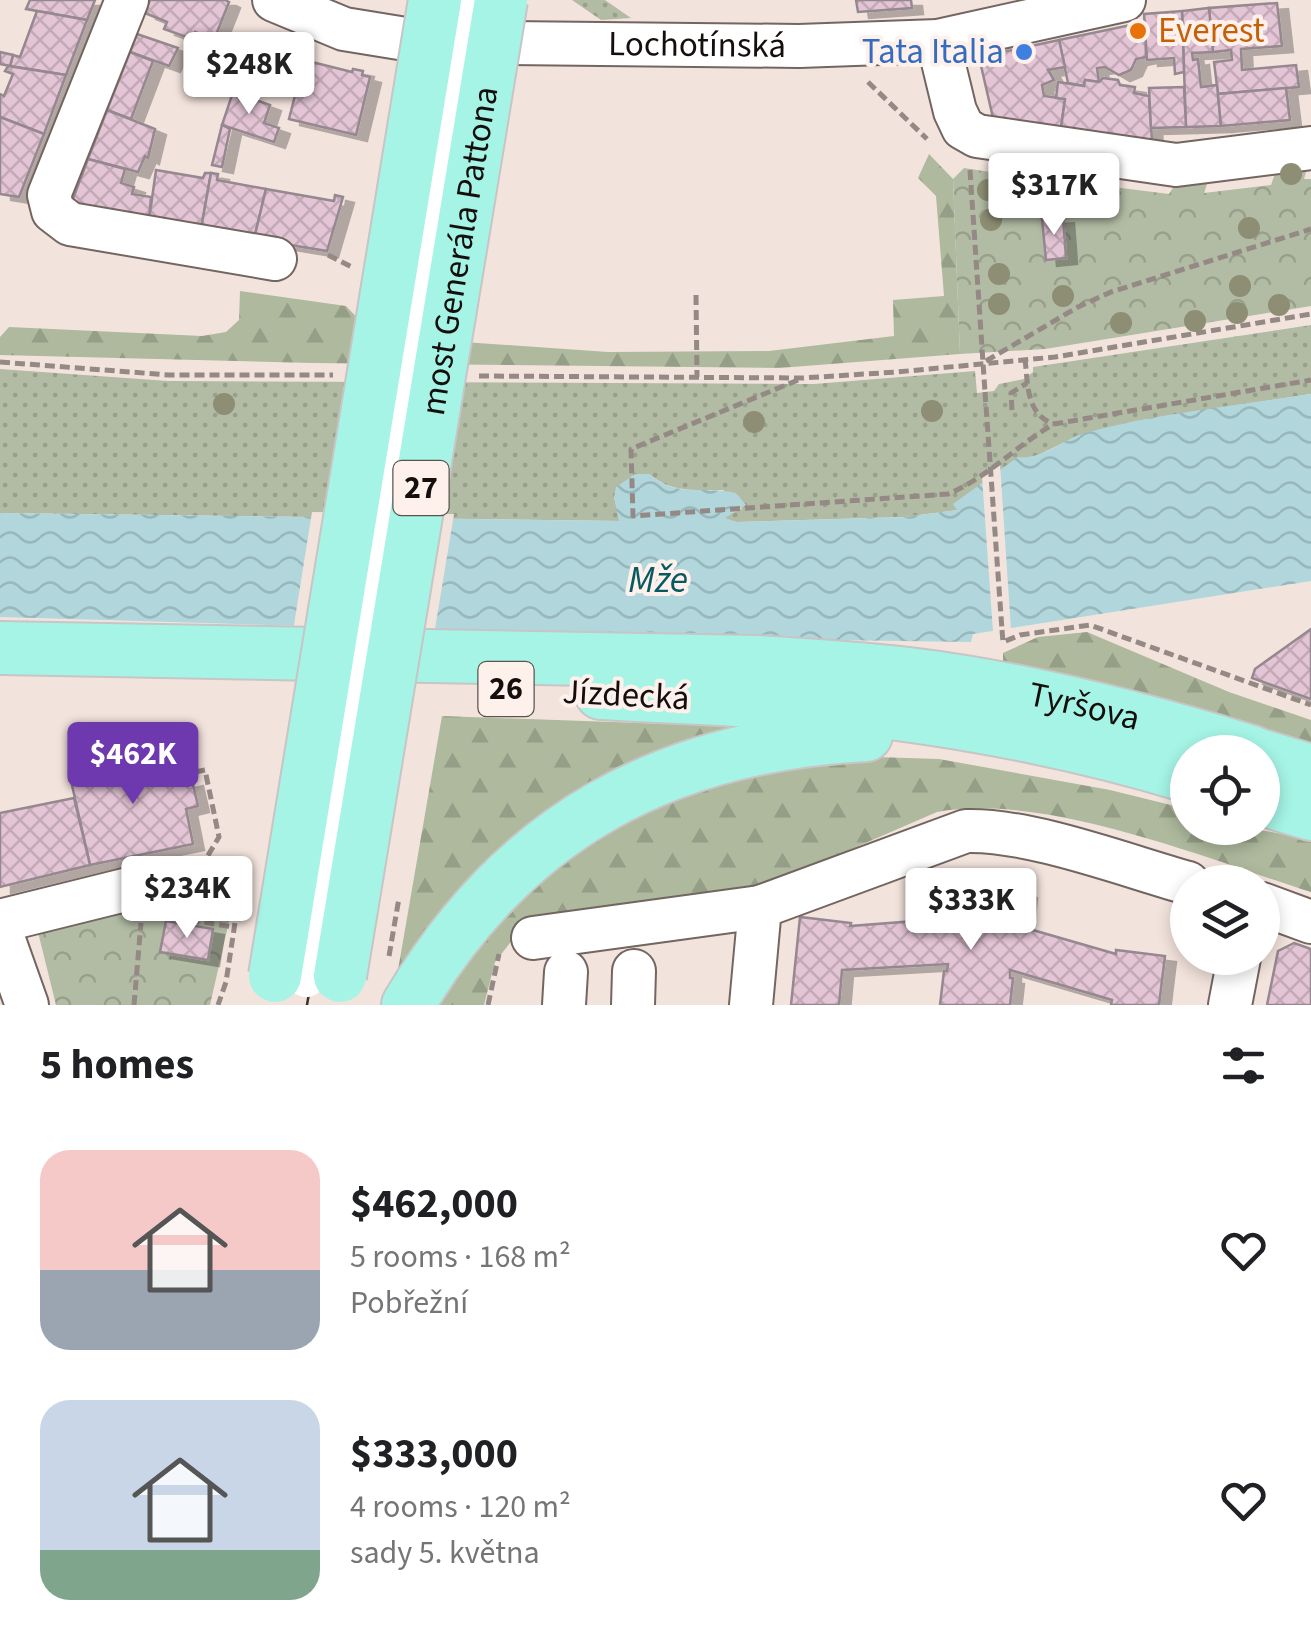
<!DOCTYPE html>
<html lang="en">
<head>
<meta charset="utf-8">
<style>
  :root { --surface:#fff; --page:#f6f6f6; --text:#202124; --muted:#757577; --accent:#6e38af }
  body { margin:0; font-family:"Source Sans 3",sans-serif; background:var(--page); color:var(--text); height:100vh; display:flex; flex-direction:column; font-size:38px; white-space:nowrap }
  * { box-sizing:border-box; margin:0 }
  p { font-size:32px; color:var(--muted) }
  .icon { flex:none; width:55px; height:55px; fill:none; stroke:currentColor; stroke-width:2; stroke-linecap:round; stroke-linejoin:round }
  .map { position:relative; height:1005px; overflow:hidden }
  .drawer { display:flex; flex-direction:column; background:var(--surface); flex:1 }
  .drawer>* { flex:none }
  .buttons { position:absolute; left:1170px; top:735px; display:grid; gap:20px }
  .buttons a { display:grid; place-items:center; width:110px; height:110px; border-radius:50%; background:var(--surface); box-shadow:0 5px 15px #0003; font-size:50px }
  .price { position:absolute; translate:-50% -85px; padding:0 22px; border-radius:10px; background:#fff; color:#222; font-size:32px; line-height:65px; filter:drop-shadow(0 2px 5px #0008) }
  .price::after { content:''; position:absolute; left:50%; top:60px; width:30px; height:22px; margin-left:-15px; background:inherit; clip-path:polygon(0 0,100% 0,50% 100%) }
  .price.selected { background:var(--accent); color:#fff }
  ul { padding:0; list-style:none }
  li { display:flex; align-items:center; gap:30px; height:250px; padding:0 40px }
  li span { display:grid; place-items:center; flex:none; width:280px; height:200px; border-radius:30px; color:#555 }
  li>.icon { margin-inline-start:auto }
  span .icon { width:120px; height:120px; fill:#fffc; stroke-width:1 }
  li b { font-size:42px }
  h2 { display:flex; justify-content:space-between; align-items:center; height:120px; padding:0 40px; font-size:42px }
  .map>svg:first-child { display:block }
</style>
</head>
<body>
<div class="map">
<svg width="1311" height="1005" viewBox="0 0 1311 1005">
  <defs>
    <pattern id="grass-dots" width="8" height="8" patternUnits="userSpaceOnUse" patternTransform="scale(2.5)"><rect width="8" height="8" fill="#b2bba4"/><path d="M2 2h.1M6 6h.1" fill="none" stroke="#98a08c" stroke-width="1.8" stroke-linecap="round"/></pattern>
    <pattern id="forest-firs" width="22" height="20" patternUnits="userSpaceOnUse" patternTransform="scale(2.5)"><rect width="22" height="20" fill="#aeb99d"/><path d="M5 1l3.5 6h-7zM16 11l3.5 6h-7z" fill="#959e86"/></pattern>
    <pattern id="park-crowns" width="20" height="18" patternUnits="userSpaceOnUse" patternTransform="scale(2.5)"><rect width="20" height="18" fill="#b2bba4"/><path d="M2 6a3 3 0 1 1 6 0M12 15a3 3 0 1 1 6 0" fill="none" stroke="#98a08c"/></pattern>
    <pattern id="water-waves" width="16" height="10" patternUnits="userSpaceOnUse" patternTransform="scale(2.5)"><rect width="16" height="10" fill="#b1d7dc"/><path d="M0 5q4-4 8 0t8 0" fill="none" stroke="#97b7bc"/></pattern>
    <pattern id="building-cross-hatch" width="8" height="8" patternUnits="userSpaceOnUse" patternTransform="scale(2.5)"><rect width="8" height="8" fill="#e4c5d6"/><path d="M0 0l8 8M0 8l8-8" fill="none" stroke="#c3a8b6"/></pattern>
    <filter id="shadow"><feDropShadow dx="11" dy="6" stdDeviation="0" flood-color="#0004"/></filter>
  </defs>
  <rect width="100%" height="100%" fill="#f3e3dd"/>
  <g fill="url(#grass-dots)">
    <polygon points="572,0 605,0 631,18 601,20"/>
    <path d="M1311,325V394L1137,421L1077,436L1030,459L958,510L904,517L737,522L726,520L725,516L742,509L723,490C694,490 672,493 649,474L614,497L620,521L0,513V369L168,381L814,384L975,371L977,393L994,391L999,384L1024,379L1033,372V367Z"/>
  </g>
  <g fill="url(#forest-firs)">
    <polygon points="929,154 953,179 960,354 779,368 312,363 0,355 0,337 9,327 202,336 226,332 239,320 240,291 346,306 365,326 434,340 608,352 769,351 894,336 893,300 944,296 936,196 918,178"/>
    <polygon points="1087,632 1229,692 1311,720 1311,757 1003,676 1003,653 1038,637"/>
    <polygon points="442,716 780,728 702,748 394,993"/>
    <path d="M844,756L939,759L1110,790L1187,809L1188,828C1235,828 1266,827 1311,842V892C1207,859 1044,792 937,812L766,886L525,924L495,962L484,1005H422L559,856L706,781Z"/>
  </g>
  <g fill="url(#park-crowns)">
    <polygon points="1311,154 1304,179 1311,179 1311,306 1045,349 960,354 953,179 964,168 1010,175 1022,163 1058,168 1057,180 1169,194 1183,172 1212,169 1204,193 1271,185 1280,159"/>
    <polygon points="209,893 235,895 210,1005 56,1005 37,928"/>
  </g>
  <path fill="url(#water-waves)" d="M1311,394V581L973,634L971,642L753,639L0,617V513L619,521L614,497L616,487L635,474H649C679,499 702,485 736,493L746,505L725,518L737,522L904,517L957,510L953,504L1018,457C1041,460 1061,441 1082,434C1156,413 1235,406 1311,394Z"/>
  <g fill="#f3e3dd">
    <polygon points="1000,464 1011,630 993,631 982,477"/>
    <polygon points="312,512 454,514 434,635 293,631"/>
  </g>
  <g fill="url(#building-cross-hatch)" stroke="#95888f" stroke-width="2.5" filter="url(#shadow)">
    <polygon points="30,0 95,0 87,20 26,9"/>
    <polygon points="150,0 225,0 229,2 214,40 195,32 192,39 164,29 167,22 145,13"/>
    <polygon points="856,0 911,0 912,8 858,12"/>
    <polygon points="1277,3 1282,46 1241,49 1242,70 1296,65 1299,87 1218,94 1214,62 1232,60 1231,50 1213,52 1209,8"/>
    <polygon points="1209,8 1213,52 1192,53 1193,60 1198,59 1201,87 1217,85 1221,126 1186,127 1182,11"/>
    <polygon points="37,11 87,20 66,75 10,66 13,55 20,57"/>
    <polygon points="1182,11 1184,72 1175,74 1174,58 1147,60 1144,14"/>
    <polygon points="1145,22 1146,57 1136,59 1131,70 1119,75 1105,67 1097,68 1099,82 1085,80 1084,86 1068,83 1059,40"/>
    <polygon points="137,34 178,48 169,66 130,52"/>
    <polygon points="1059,40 1065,67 1048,70 1054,80 1042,85 1044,96 1065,99 1061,128 993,118 979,57"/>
    <polygon points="0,52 13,55 10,66 0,64"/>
    <polygon points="130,52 153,61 131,119 107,110"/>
    <polygon points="304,60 352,72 353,69 363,71 362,75 370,77 356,135 289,119"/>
    <polygon points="8,66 66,75 44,134 0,117 0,94 4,96 13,74 5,71"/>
    <polygon points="1103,78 1118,80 1120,85 1135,87 1134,93 1149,96 1152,141 1061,128 1065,99 1056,98 1058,82 1084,86 1085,80 1099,82"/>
    <polygon points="1184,87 1186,127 1151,128 1149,88"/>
    <polygon points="1286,88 1290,120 1221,126 1218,94"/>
    <polygon points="233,92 270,105 264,123 279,128 274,142 222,125"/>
    <polygon points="107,110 155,129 148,158 145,156 138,172 88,159"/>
    <polygon points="0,117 44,134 19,197 0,194"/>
    <polygon points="222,125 230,129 222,167 212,165"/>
    <polygon points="88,159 125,169 121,183 134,187 132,194 151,197 149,220 71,204"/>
    <polygon points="156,170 203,178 205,173 211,173 201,229 149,220"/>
    <polygon points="211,173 218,174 217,180 266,189 254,239 201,229"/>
    <polygon points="266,189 334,201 335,195 343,197 327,251 254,239"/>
    <polygon points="1063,217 1066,258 1046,260 1042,219"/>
    <polygon points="1311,629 1311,699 1252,678 1255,669"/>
    <polygon points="174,751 180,783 192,780 198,806 186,809 193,844 90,865 69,772"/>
    <polygon points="74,798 90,865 0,887 0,813"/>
    <polygon points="957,872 1024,879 1023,891 1026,892 1023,919 1020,918 1019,926 1116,954 1116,950 1165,956 1159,1005 1111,1005 1112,1000 1010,970 1010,978 1013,978 1010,1005 940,1005 944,971 947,971 948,964 842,970 839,1005 791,1005 800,917 851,923 850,926 953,918 953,911 950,911 952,884 956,884"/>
    <polygon points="166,921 213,929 208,960 160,952"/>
    <polygon points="1294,943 1311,949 1311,1005 1267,1005 1278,951"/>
  </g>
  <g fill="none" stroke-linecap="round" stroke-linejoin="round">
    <defs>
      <g id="minor">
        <polyline points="127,0 49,195 53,211 70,224 275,259"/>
        <path id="s1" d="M274,0L344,29L424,42L799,46L938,41L1124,0"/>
        <polyline points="938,41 955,111 963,128 977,136 1176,165 1311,148"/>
        <polyline points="1262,904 1311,922"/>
        <polyline points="0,921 137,887"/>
        <polyline points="0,929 27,1005"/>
        <path d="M533,938L760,907L966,831C1029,829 1124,865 1188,883"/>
        <polyline points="564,1005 566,972"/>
        <polyline points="633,1005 634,971"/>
        <polyline points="751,1005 760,907"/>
        <polyline points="1230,1005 1239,958"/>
      </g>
      <g id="major">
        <path id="s2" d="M0,648L756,662C807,665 858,668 909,674C1025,688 1141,718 1252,752"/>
        <path d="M601,693C705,699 810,701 913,716C1005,729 1099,749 1188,776"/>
        <polyline points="1262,756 1311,771"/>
        <polyline points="1262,799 1311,814"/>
        <path d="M408,1005C513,827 663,746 866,735"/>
      </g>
    </defs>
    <use href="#minor" stroke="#736560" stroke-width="46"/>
    <use href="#major" stroke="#c7c5c5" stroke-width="56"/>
    <g stroke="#948985" stroke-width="5" stroke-dasharray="10 5" stroke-linecap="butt">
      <polyline points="868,82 927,139"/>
      <polyline points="970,170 985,392"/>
      <polyline points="328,255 352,267"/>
      <polyline points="696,295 697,377"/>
      <path d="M1025,359C1028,384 1026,415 1054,424"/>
      <polyline points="986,361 1078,307 1111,292 1311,229"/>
      <polyline points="0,362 169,375 333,375"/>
      <polyline points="479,376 803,378 897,372 1055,357 1311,314"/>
      <path d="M798,380L631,449L633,516L948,494C987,478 1017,445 1054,424L1311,380"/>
      <polyline points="1012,410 1011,393 1027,383"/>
      <polyline points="1002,630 1003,642 1020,635 1090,625 1311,705"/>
      <polyline points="167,867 204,862 219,837 205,770 185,774 177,735"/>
      <polyline points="169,885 209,884 240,890 226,982 218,1005"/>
      <polyline points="160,915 233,927"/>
      <polyline points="389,956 399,898"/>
      <polyline points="134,1005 141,923"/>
      <polyline points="488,1005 499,954"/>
    </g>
    <use href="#minor" stroke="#fff" stroke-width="42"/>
    <use href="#major" stroke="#a5f4e5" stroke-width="52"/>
    <g stroke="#3a3330" stroke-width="2.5">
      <polyline points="365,576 458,0"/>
      <polyline points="307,1005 477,0"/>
    </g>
    <defs>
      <polyline id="minor-bridge" points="306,976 468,0"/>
      <g id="major-bridge">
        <polyline points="275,976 435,0"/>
        <path id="s3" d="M340,976L501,0"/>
      </g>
    </defs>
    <use href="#minor-bridge" stroke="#736560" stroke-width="46" stroke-linecap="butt"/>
    <use href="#major-bridge" stroke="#c7c5c5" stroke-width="56" stroke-linecap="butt"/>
    <polyline stroke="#948985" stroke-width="5" stroke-dasharray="10 5" stroke-linecap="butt" points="985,392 1002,630"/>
    <use href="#minor-bridge" stroke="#fff" stroke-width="42"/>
    <use href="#major-bridge" stroke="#a5f4e5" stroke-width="52"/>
  </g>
  <g fill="#8d8e73">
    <circle cx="1291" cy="174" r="11"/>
    <circle cx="988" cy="190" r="11"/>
    <circle cx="1106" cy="196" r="11"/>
    <circle cx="1048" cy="197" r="11"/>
    <circle cx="991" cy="220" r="11"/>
    <circle cx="1249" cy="228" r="11"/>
    <circle cx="999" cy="274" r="11"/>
    <circle cx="1240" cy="286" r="11"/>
    <circle cx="1063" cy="296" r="11"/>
    <circle cx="999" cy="304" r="11"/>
    <circle cx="1279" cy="305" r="11"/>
    <circle cx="1237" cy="313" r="11"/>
    <circle cx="1195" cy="321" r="11"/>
    <circle cx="1121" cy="323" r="11"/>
    <circle cx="224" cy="404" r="11"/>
    <circle cx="932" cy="411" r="11"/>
    <circle cx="754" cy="422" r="11"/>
  </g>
  <circle fill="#e8710a" stroke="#fef1ec" stroke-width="4" cx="1138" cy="31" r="10"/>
  <circle fill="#3f7fe0" stroke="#fef1ec" stroke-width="4" cx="1024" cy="52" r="10"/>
  <g text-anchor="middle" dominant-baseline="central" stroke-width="8" stroke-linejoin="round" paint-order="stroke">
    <g fill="#fef1ec" stroke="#5a5350" stroke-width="2.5">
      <rect x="393.5" y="461" width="55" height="54" rx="8"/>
      <rect x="478.5" y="662" width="55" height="54" rx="8"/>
    </g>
    <g font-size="32" font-weight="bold" fill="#140f0d">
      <text x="421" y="488">27</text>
      <text x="506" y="689">26</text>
    </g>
    <g font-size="35" fill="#c56008" stroke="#fef1ec" text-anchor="start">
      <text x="1158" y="31">Everest</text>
    </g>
    <g font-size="35" fill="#140f0d" stroke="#fef1ec">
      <text stroke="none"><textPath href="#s1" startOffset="430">Lochotínská</textPath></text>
      <text stroke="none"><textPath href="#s3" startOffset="735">most Generála Pattona</textPath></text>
      <text transform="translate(626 695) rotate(3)">Jízdecká</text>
      <text stroke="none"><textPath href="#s2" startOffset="1088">Tyršova</textPath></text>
    </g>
    <g font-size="35" fill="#366cbe" stroke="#fef1ec" text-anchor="end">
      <text x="1004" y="52">Tata Italia</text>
    </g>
    <g font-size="38" font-style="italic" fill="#075962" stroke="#fef1ec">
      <text x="658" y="580">Mže</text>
    </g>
  </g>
</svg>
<div class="buttons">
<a><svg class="icon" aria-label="locate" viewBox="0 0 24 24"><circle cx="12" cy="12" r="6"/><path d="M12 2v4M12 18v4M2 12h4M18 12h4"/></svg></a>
<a><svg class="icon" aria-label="layers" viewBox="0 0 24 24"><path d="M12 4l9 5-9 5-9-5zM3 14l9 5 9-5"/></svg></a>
</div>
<b class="price" style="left:249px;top:117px">$248K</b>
<b class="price" style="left:1054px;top:238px">$317K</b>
<b class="price selected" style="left:133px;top:807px">$462K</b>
<b class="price" style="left:187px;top:941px">$234K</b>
<b class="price" style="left:971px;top:953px">$333K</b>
</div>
<section class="drawer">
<h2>5 homes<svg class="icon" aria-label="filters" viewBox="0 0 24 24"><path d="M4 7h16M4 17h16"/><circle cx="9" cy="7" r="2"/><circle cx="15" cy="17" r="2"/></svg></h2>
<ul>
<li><span style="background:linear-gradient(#f6c9c9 60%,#9aa5b1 0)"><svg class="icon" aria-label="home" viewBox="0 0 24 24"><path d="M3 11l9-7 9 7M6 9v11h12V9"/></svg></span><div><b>$462,000</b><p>5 rooms · 168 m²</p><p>Pobřežní</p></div><svg class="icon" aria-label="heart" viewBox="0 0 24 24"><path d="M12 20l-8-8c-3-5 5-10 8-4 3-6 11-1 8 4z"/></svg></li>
<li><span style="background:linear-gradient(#c9d6e8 75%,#7fa58c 0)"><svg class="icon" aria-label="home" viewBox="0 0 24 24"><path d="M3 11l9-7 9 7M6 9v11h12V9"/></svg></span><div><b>$333,000</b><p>4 rooms · 120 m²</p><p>sady 5. května</p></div><svg class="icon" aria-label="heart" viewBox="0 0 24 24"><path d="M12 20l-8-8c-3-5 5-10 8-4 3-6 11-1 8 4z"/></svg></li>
</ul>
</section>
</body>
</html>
